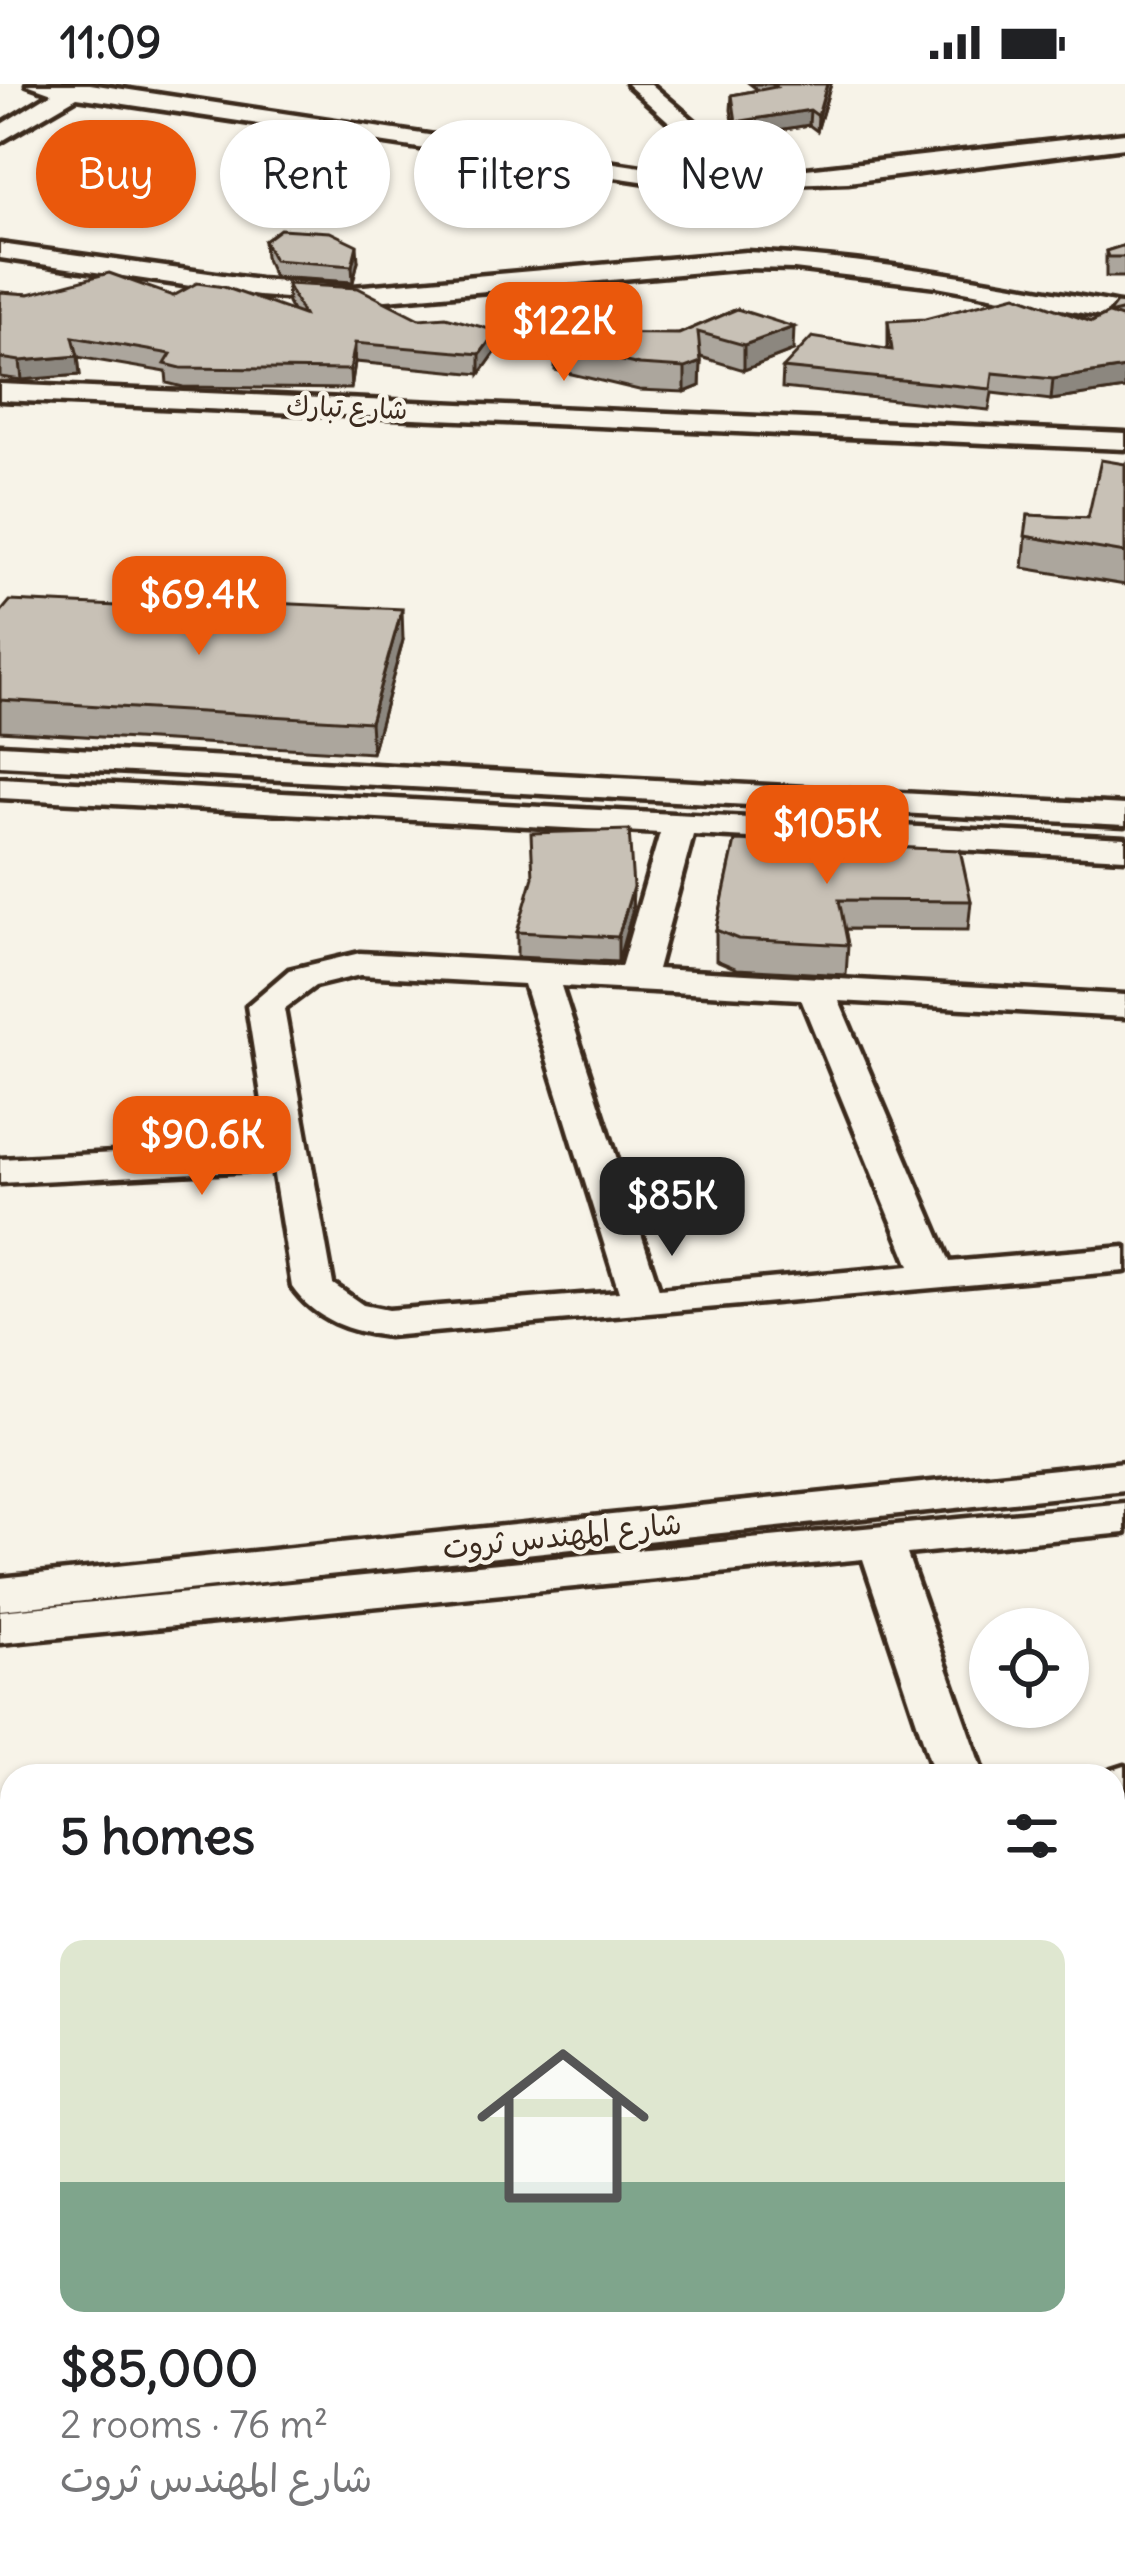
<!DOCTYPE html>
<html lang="en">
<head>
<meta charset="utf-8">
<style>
  :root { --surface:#fff; --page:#f6f6f6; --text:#202124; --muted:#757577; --accent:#ea580c }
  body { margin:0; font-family:Delius,"Playpen Sans Arabic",sans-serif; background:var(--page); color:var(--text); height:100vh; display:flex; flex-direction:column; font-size:45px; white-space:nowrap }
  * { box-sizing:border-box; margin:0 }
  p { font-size:39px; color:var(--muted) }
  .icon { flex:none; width:66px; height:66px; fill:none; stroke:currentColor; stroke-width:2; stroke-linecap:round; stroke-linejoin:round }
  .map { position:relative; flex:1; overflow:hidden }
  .panel { position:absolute; left:0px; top:1680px; width:1125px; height:807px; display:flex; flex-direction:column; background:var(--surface); border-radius:36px 36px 0 0; box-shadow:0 3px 9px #0004 }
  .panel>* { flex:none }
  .hud { position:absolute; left:36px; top:36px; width:1053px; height:108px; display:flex; gap:24px }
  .fabs { position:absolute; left:969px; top:1524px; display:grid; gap:24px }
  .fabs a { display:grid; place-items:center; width:120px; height:120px; border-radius:50%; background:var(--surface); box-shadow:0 3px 9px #0004; font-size:60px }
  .price { position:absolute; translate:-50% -102px; padding:0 27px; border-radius:24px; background:var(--accent); color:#fff; font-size:39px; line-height:78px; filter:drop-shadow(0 3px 6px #0008) }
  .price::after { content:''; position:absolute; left:50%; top:72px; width:36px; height:27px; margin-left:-18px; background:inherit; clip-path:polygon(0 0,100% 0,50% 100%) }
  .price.selected { background:#222; color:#fff }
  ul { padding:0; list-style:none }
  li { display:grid; align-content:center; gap:24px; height:636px; padding:0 60px }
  li span { display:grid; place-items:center; height:372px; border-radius:24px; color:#555 }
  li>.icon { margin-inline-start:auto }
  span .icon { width:216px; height:216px; fill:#fffc; stroke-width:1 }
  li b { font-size:51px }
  h2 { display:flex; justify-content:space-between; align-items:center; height:144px; padding:0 60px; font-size:51px }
  .pill { padding:0 42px; border-radius:54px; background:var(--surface); box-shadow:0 3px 9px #0004; font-size:42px; line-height:108px }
  .pill.selected { background:var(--accent); color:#fff }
  .status { display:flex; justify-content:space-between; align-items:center; height:84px; padding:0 60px; background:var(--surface); direction:ltr }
  .status svg { height:33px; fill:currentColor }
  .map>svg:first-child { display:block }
</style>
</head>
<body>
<div class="status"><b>11:09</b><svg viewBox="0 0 49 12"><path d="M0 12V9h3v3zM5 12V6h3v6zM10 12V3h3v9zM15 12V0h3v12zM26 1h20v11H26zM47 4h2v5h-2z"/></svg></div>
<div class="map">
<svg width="1125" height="2486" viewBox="0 0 1125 2486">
  <rect width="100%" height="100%" fill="#f7f3e8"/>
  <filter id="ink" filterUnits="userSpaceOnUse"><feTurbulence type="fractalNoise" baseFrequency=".00833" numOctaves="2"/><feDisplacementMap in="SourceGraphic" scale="24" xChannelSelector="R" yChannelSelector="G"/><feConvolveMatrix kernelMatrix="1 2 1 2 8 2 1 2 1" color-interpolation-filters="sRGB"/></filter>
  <g filter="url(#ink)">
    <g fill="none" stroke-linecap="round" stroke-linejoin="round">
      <defs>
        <g id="minor">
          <polygon points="27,0 90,0 681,89 758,89 707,72 627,0 651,0 723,62 778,80 780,88 1125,49 1125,63 848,98 681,103 77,13 0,58 0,41 52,9"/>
          <path d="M0,160L259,196L353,203L746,168C874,174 999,198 1125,221V237L937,202L794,185L746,184L353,219L259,212L0,174Z"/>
          <polygon points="0,300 1125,349 1125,365 0,316"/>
          <polygon points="0,661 1125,721 1125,741 0,681"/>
          <path d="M0,694L1125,754V774L693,751L657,885L1125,911V933L839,917L950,1178L1125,1163V1187L388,1252C350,1248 315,1236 292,1203L273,1085L0,1099V1075L269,1061L247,922L289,886L360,869L621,883L660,749L0,714ZM360,891L524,900L619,1208L388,1226L363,1221L333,1200L284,925L315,902ZM561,902L801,915L910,1182L659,1205Z"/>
          <polygon points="1125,1378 1125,1406 0,1526 0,1494"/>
          <polygon points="1125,1419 1125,1449 907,1470 985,1692 935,1692 863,1475 0,1559 0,1527"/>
          <polygon points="1125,1682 1125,1718 1113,1720 1113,1692 1094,1692"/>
          <polygon points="1125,1986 1125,2028 1113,2029 1113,1987"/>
          <polygon points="392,2475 529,2475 524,2486 387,2486"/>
          <polygon points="985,2475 1047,2475 1050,2486 988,2486"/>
        </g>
      </defs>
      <use href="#minor" stroke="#3b2a1e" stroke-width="9"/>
      <use href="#minor" fill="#f7f3e8" fill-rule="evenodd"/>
    </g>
    <g fill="#aca69d" stroke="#3b2a1e" stroke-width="3">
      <polygon points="750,0 831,0 817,47 809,41 736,53 731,26 732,11 758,6"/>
      <polygon points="264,157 358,177 353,198 274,193 265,173"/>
      <polygon points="1125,161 1125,193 1106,193 1106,167"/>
      <polygon points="287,200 419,235 497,266 480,290 355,278 351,305 183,303 167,299 166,288 78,273 80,291 22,296 0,293 0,208 292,227 288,219"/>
      <polygon points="1125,220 1125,305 1051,316 992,309 989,326 782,304 783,284 888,265 888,237 1092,238"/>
      <polygon points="737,225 793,267 744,286 701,273 700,302 685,308 639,306 555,286 555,261 679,250"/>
      <polygon points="1125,380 1125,501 1023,484 1028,431 1088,434"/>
      <polygon points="0,529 403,556 372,669 0,647"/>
      <polygon points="735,757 971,817 968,846 845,845 848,861 846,891 737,885 716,876 716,846"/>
      <polygon points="633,803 632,828 618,878 517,873 517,848"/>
    </g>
    <g fill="#8c877f" stroke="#3b2a1e" stroke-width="3">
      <polygon points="827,0 831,0 817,47 818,32"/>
      <polygon points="810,26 809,41 736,53 736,38"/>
      <polygon points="357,161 358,177 353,198 352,182"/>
      <polygon points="794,243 793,267 744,286 744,261"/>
      <polygon points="497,247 497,266 480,290 480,270"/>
      <polygon points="355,259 355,278 351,305 350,286"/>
      <polygon points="78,272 80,291 22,296 20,277"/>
      <polygon points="701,278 700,302 685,308 685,284"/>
      <polygon points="1125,284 1125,305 1051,316 1053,295"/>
      <polygon points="402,525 403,556 372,669 370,638"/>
      <polygon points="633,803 632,828 618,878 618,853"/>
    </g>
    <g fill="#c8c1b6" stroke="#3b2a1e" stroke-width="3">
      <polygon points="772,0 827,0 818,32 810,26 736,38 732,11 776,3"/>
      <polygon points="280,145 330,148 357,161 352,182 274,176 264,157"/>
      <polygon points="1125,161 1125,173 1108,173 1106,167"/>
      <polygon points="109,189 173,212 197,199 224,203 303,231 287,200 358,204 419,235 446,233 497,247 480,270 355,259 350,286 181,284 165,280 171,270 73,253 78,272 20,277 0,274 0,208 29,210"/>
      <polygon points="1016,211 1092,238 1108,230 1116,219 1125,220 1125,226 1109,230 1125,235 1125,284 1053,295 993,289 991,305 783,284 812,253 892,266 888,237 925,235"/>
      <polygon points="737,225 794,243 744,261 698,248 701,278 685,284 639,281 555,261 556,249 679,250"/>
      <polygon points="1101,376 1125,380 1125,469 1025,452 1028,431 1088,434"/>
      <polygon points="10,517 247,528 249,518 402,525 370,638 0,616 0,529"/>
      <polygon points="629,746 633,803 618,853 517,848 533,793 531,749"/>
      <polygon points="735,757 960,766 971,817 839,816 848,861 738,855 716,846"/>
    </g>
  </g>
  <g text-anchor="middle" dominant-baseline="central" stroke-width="9" stroke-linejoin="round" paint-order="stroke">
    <g font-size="27" fill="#3b2a1e" stroke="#f7f3e8">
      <text transform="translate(347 323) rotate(2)">شارع تبارك</text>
    </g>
    <g font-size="30" fill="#3b2a1e" stroke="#f7f3e8">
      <text transform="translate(562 1451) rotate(-6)">شارع المهندس ثروت</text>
    </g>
  </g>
</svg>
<div class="fabs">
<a><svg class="icon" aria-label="locate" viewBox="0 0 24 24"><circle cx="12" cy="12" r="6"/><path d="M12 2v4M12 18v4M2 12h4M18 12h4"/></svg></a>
</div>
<b class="price" style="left:564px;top:300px">$122K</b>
<b class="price" style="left:199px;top:574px">$69.4K</b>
<b class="price" style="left:827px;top:803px">$105K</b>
<b class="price" style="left:202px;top:1114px">$90.6K</b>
<b class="price selected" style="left:672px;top:1175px">$85K</b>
<div class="hud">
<a class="pill selected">Buy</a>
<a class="pill">Rent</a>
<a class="pill">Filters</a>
<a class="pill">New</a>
</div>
<section class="panel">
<h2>5 homes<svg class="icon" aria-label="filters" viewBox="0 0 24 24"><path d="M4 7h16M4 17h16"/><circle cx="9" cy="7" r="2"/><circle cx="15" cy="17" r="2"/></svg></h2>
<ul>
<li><span style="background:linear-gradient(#dfe7d0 65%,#7fa58c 0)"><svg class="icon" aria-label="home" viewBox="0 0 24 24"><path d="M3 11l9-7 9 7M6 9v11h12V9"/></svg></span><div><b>$85,000</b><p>2 rooms · 76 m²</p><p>شارع المهندس ثروت</p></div></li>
</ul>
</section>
</div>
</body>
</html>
